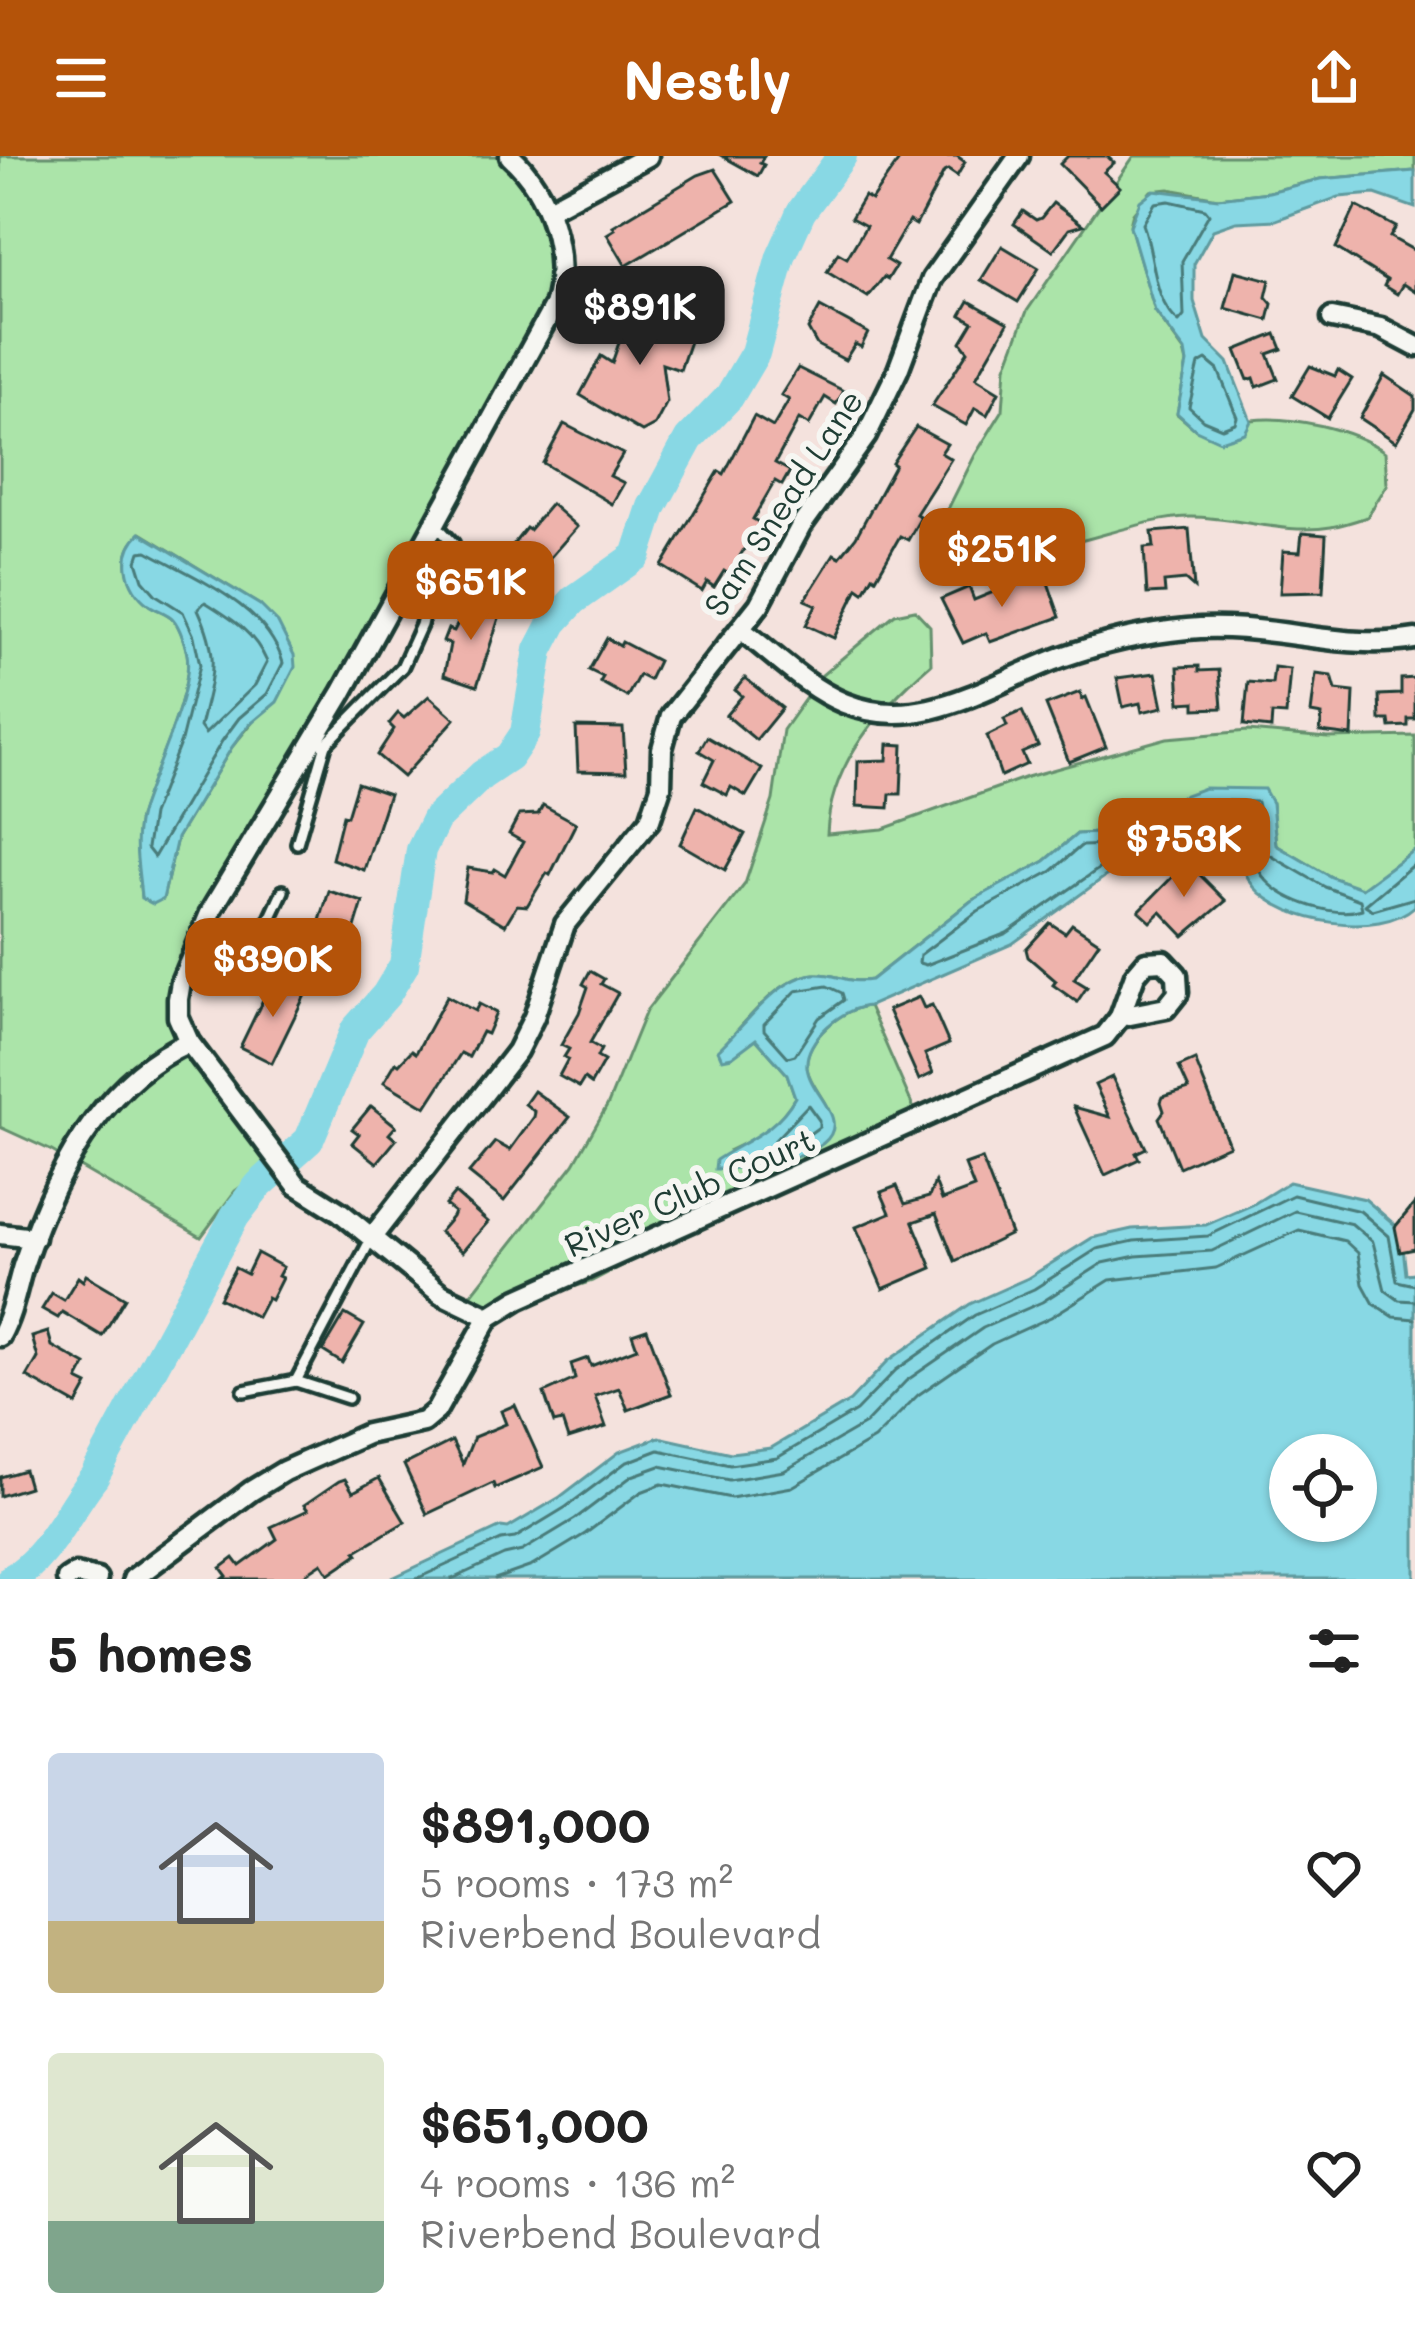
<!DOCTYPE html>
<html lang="en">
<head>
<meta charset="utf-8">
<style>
  :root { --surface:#fff; --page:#f6f6f6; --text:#222; --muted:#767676; --accent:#b45309 }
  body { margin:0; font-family:Mali,sans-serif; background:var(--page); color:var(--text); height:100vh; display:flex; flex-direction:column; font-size:45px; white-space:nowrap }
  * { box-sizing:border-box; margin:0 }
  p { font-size:39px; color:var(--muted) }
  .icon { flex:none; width:66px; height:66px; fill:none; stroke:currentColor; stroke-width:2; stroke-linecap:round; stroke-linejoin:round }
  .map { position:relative; height:1423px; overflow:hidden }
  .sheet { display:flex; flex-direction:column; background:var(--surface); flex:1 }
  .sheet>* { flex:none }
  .controls { position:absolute; left:1269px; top:1278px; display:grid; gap:24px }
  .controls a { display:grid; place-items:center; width:108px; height:108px; border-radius:50%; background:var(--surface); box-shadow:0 3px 9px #0004; font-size:60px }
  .price { position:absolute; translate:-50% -102px; padding:0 27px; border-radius:24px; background:var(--accent); color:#fff; font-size:39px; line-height:78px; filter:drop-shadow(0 3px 6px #0008) }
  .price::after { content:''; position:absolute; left:50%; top:72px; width:36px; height:27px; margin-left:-18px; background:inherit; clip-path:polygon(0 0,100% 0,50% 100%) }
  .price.on { background:#222; color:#fff }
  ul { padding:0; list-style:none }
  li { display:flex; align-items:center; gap:36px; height:300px; padding:0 48px }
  li span { display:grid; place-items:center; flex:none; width:336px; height:240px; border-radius:12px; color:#555 }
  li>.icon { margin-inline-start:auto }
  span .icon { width:144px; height:144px; fill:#fffc; stroke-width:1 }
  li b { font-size:51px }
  h2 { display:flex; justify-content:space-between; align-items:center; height:144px; padding:0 48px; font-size:51px }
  header { display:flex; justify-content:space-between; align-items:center; height:156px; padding:0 48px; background:var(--accent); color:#fff; font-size:54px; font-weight:800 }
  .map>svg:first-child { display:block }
</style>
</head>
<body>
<header><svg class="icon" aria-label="menu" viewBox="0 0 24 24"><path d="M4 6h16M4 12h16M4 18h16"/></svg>Nestly<svg class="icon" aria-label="share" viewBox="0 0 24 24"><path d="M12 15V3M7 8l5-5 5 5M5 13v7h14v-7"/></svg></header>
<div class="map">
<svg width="1415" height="1423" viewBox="0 0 1415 1423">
  <rect width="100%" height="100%" fill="#f4e2dd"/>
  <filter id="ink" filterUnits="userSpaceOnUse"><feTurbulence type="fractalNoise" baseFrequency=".00833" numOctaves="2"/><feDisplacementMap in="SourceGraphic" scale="24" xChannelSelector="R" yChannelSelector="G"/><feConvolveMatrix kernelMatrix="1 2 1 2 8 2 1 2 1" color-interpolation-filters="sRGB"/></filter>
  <g filter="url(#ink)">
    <g fill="#abe4a9" stroke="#65906e" stroke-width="3" fill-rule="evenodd">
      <path d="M0,0H517L556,53L566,87L571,124L490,285L209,773C196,803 181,832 186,866L279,1003L235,1035L201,1081L50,994L0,971ZM141,377L260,449L257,561L232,591L177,682L163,743L141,741C139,716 133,682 140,658C152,619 194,536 187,497C185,488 180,471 173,463C167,456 156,454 149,449C126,431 117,397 141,377Z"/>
      <path d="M1134,0H1415V15L1320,23L1269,36L1218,42L1169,33L1151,35L1133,57L1130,69L1155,155L1184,195L1187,207L1177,258L1196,274C1214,271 1236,265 1251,264C1290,259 1353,273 1385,296L1387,329L1367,361C1355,365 1343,369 1331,371C1286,379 1236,361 1191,361C1116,361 1004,435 941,367L975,299L1003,254L1006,211L1027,155Z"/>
      <path d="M915,454L930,470L931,508C879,553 830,608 827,678L883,673L1027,621L1167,582L1248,575L1328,582L1415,580V693L1362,733L1331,721L1276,689L1272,647L1156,650L1123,676L1077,678L1045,705L971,745L871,824C845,828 838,817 815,818C777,821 744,869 718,895L756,883L787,918L795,941C779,969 758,981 730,994L760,1011C778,1007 840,991 832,963C828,945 810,930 807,912C803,884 844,851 869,850L921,969L749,1043L592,1125L493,1157L464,1148L574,1008L608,948L646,855L745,728L773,644L783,574L822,519L895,458Z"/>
    </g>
    <g fill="#88d8e4" stroke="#5e9a9e" stroke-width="3" fill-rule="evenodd">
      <polygon points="1415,15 1415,52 1375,38 1339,41 1276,64 1236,66 1213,74 1194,108 1194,145 1206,184 1228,206 1251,265 1245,277 1220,285 1196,274 1177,257 1187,207 1185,195 1155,155 1130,70 1140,45 1154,34 1218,42 1269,36 1320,23"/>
      <path d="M140,377L260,449L278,467L294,499L295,511L277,546L248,570L232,591L177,682L163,743L153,748L141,742C139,713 132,687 140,658C151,619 194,537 187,498C185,488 180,471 173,463C168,457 156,454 149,449C125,431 118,398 140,377Z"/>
      <path d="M1204,632L1264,633L1272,647L1276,689L1331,721L1362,732L1415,693V750C1379,783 1285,767 1254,731C1243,717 1236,696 1226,680L1178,684L1110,717L1012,788L869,850C844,851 804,883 807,911C809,929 826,944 832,961C846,1004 740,1013 715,1013L716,1004C746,984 776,975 795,941L787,918L756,883L732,901L722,903L718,894C745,870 777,821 815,818C838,817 845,828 871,824L971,745L1045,705L1077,678L1123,676L1156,650Z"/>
      <path d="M1289,1026L1365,1043L1401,1074L1406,1118L1415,1117V1423H390L501,1371L508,1372L560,1341L619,1296L659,1281L731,1297L771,1292L850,1245L888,1205L970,1148L1028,1122L1092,1082L1132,1073L1206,1069L1252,1049ZM1290,1299H1356V1365H1290Z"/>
    </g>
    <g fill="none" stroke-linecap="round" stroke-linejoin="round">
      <g stroke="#497b7a" stroke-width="3">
        <path d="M1169,45L1205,53L1209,58L1182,105L1184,160L1179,166C1152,146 1155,98 1143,68L1155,47Z"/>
        <polygon points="1206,204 1218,214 1237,261 1235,267 1222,272 1203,264 1189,251 1199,208"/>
        <path d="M147,395C195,422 267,450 283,507L267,538L239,562L222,585L154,701L147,692L152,659L181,585L200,509L194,480L183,456L156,439L143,424L137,405L140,396Z"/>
        <path d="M205,446C232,463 254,476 267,506L255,529L205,578L200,571C212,520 221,503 198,453Z"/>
        <path d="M1205,644L1257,646L1268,698L1325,731L1360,744L1362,753C1335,762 1286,746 1266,724C1251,708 1248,684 1230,669L1176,672L1153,683L1147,680V673L1163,659Z"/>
        <polygon points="1115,689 1120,694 1117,700 1007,777 926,809 919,807 920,799 978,755 1052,715 1081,690"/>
        <polyline points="1415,707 1365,749 1373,754 1415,742"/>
        <polygon points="827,830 842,837 844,844 819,862 795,899 788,901 764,874 764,868 796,835"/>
        <polygon points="808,949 819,964 819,971 790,992 775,993 774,985"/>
        <polyline points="416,1423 501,1384 515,1382 566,1351 625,1307 659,1294 730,1309 777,1302 856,1255 896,1214 975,1159 1034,1133 1097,1093 1134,1085 1208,1080 1293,1039 1360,1055 1389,1080 1397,1125 1415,1129"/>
        <polyline points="452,1423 504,1399 522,1395 575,1363 632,1320 660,1310 729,1324 784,1315 865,1268 906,1225 983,1172 1042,1146 1103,1107 1136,1100 1212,1095 1295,1055 1352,1068 1373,1086 1385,1134 1399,1144 1415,1145"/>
        <polyline points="495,1423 532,1410 585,1378 641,1336 662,1328 731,1342 792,1331 874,1283 918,1239 992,1188 1051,1161 1110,1124 1216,1112 1299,1074 1345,1085 1358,1097 1363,1128 1374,1148 1394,1161 1415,1163"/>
      </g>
      <path stroke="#88d8e4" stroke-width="30" d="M11,1423C46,1405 69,1352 94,1321L235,1060L259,1029L309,984L355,874L386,839L404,809L421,694L436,663L482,619L509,601L525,577L539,494L553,467L574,444L636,400L652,351L689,283L729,241L755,197L781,101L801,56L842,0"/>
    </g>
    <g fill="#eeb3ac" stroke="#1f3d34" stroke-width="3">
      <polygon points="722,0 764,0 760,7 764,9 758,20"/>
      <polygon points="902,0 957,0 965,6 957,20 948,14 944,16 916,69 909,65 886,104 896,110 888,123 884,121 868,141 827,116 838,97 847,102 866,70 851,62 864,40 871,44"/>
      <polygon points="1068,0 1107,0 1114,7 1104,16 1120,31 1101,50 1060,8"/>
      <polygon points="715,13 735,45 626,110 607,78 615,73 613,70 698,19"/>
      <polygon points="1053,47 1083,69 1069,73 1053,95 1014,68 1023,55 1036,64 1041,62"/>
      <polygon points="1356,50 1396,71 1390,81 1415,95 1415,136 1403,128 1397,138 1384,130 1387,124 1336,92"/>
      <polygon points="1002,90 1039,112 1018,146 981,124"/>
      <polygon points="1235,115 1270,124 1266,141 1272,148 1268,164 1225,152"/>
      <polygon points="969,145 1008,167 976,222 999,236 987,259 975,252 966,269 932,250 968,195 961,186 973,166 961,159"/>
      <polygon points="632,149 696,168 680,214 662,208 667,246 655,269 642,276 580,239 601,200 612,207"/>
      <polygon points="820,151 868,177 861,191 855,188 845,204 817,189 808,173"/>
      <polygon points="1276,178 1282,193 1268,198 1278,223 1257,231 1254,222 1248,224 1236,194"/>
      <polygon points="1310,210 1335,220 1338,214 1352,223 1328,262 1292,240"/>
      <polygon points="798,212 844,235 836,248 825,241 809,269 799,263 775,307 790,315 782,329 775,325 753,363 760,367 740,400 744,402 732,420 724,415 714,431 707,426 702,435 662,410 719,315 724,318 754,260 773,271 789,244 781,239"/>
      <polygon points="1384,219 1415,240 1415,253 1396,286 1360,262"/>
      <polygon points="564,268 623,298 610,320 624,327 612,348 543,307"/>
      <polygon points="916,271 947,288 941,297 951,303 916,358 921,361 908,384 900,380 876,422 873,420 864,436 858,432 834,482 806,469 816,449 805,444 834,398 840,401 856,381 895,309 892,307"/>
      <polygon points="551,348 577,371 524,431 498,408 526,372 529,374"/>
      <polygon points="1189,373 1194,432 1185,424 1164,426 1165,437 1147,438 1144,392 1154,391 1152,376"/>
      <polygon points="1302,377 1326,379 1323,436 1280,437 1283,395 1300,396"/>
      <polygon points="1046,421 1060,461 990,486 986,477 963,487 941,443 969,431 974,444 1028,422 1030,427"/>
      <polygon points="469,445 501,456 477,530 444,519 450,488 443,486 448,473 454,475"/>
      <polygon points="607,482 620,490 622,486 658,505 649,524 639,519 627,541 600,526 603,521 589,514"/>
      <polygon points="1199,510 1199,515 1219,514 1222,552 1195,553 1195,546 1180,547 1178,511"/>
      <polygon points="1274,511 1290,513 1286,559 1272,558 1271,572 1244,569 1248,526 1272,528"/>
      <polygon points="1156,517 1163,551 1142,556 1140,547 1123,551 1117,522"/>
      <polygon points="1316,518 1332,520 1336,534 1354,536 1352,580 1320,576 1322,559 1311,557"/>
      <polygon points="745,522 782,552 756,584 726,559 742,540 735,534"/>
      <polygon points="1415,522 1415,563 1408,563 1408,570 1390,571 1389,564 1380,564 1379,539 1401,538 1401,523"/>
      <polygon points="1080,536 1082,543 1086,541 1106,591 1069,606 1046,549"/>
      <polygon points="429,540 455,563 403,621 377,599 394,573 389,568 398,557 404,562"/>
      <polygon points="1022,555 1038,590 1022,597 1027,608 1001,620 987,580 1007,570 1004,563"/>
      <polygon points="576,571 623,572 626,616 578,615"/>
      <polygon points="707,581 762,613 746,640 731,631 727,639 703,626 714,604 699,595"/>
      <polygon points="888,588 903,589 901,638 890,638 889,652 857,650 858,605 887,604"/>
      <polygon points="357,627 389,638 364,714 332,703 343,659 347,660"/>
      <polygon points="543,649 576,667 550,719 547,717 527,750 517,749 505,769 463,744 468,712 493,716 495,713 505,719 523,686 509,678 519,659 538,658"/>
      <polygon points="697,651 745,678 725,714 680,688"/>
      <polygon points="1187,706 1226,745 1184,780 1161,756 1151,766 1139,755"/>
      <polygon points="329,735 363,746 340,821 306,811 316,779 312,778 315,767 319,768"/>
      <polygon points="1050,767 1065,777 1072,768 1099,786 1074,823 1087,831 1077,846 1053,829 1056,825 1028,801 1026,793"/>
      <polygon points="590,815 604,823 601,828 618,837 590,887 601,893 597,901 604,905 591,928 584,923 579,931 559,920 568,903 564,901 569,893 561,889 579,857 588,831 583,828"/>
      <polygon points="274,821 306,837 272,907 240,891"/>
      <polygon points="447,840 475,855 479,848 496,857 487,878 482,876 469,901 461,897 426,951 384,926 396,906 399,908 412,894 416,897"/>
      <polygon points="919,841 924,852 932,849 949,888 925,898 933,917 919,924 888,854"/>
      <polygon points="1195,904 1229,989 1179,1011 1159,962 1164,955 1161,946 1163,941 1189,933 1179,911"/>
      <polygon points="1112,921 1146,992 1136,997 1139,1003 1105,1019 1074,951 1110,961 1095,929"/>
      <polygon points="534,935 570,961 504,1045 469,1017 495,986 510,994 534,961 535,956 525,948"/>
      <polygon points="371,950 396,970 389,978 396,984 377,1007 352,987 359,978 352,973"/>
      <polygon points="982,1003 1011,1078 955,1105 936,1058 913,1066 932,1112 883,1133 856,1071 890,1057 881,1036 897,1030 905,1048 929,1041 935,1026 942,1044 974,1032 965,1009"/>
      <polygon points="455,1037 488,1066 462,1096 439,1076 452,1061 454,1056 445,1049"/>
      <polygon points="1415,1047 1415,1093 1400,1096 1395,1071"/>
      <polygon points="257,1097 283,1111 278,1120 282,1122 271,1144 267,1142 257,1161 219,1142 235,1112 247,1118"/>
      <polygon points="86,1119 125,1142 102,1180 62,1156 58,1162 42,1153 52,1137 64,1144 78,1121 83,1125"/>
      <polygon points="345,1158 364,1169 342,1207 323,1195"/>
      <polygon points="647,1173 671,1238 628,1254 619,1232 595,1240 606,1271 568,1283 562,1265 554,1267 544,1237 575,1223 571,1208 588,1202 591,1210 637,1192 632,1178"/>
      <polygon points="48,1176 52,1190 86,1209 78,1224 88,1229 77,1249 27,1221 38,1202 32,1181"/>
      <polygon points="515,1249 543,1311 495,1332 493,1327 427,1358 404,1309 452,1285 463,1308 474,1281 506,1268 501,1255"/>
      <polygon points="24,1314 29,1331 0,1340 0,1321"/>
      <polygon points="379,1322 405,1366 356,1395 358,1398 329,1418 322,1407 298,1423 223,1423 227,1420 221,1412 234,1402 240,1410 277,1383 271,1371 308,1354 304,1349 339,1325 345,1323 353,1336"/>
    </g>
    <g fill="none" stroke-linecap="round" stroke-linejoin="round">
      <defs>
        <g id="service">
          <polyline points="313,584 326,588 402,511 421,469 429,435 453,387 435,368"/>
          <polyline points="297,687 326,588"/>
          <polyline points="200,779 241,796 270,763 283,735"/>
          <polyline points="244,1235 296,1225"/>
          <polyline points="348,1242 296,1225 372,1081"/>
        </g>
        <g id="minor">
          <path d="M510,0C549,35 570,99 554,150L342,537L211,755L181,826L178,843V861L189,886L297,1029L340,1056L441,1138L489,1161L518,1143L1105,880L1120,861"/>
          <polyline points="549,53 648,0"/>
          <polyline points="1332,162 1381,172 1415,190"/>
          <path d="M740,473C773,497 805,531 844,547C922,579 990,527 1062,501C1102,487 1144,477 1187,473C1266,465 1340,496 1415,483"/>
          <polygon points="1164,805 1177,819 1178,837 1166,852 1120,861 1135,819 1146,806"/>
          <polyline points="0,1078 34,1082"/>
          <polyline points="372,1081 517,895 534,861 565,768 650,664 661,631 662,593 671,560 759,449 801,370 866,280 898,214 932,123 1019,0"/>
          <path d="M0,1180C12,1158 16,1134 23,1110C52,1022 101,925 189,886"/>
          <polyline points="67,1423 75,1418 97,1423"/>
          <polyline points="133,1423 251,1335 284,1315 367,1278 423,1266 436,1255 489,1161"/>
        </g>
      </defs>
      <use href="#service" stroke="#1f3d34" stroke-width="18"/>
      <use href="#minor" stroke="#1f3d34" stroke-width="27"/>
      <use href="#service" stroke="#f6f6f2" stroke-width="9"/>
      <use href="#minor" stroke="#f6f6f2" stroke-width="18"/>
    </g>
  </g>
  <g text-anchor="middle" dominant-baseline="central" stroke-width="12" stroke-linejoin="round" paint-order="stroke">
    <g font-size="33" fill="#1f3d34" stroke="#f6f6f2">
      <text transform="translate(782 346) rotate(-57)">Sam Snead Lane</text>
      <text transform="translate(689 1035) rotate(-24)">River Club Court</text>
    </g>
  </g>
</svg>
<div class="controls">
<a><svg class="icon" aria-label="locate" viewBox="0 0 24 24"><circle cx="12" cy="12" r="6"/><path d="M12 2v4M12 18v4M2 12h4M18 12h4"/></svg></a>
</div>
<b class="price on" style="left:640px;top:212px">$891K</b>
<b class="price" style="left:1002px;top:454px">$251K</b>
<b class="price" style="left:471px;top:487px">$651K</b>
<b class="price" style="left:1184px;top:744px">$753K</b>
<b class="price" style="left:273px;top:864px">$390K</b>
</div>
<section class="sheet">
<h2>5 homes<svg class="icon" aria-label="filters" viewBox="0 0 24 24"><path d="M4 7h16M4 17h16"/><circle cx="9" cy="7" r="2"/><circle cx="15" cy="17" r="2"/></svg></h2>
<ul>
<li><span style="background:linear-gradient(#c9d6e8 70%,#c2b280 0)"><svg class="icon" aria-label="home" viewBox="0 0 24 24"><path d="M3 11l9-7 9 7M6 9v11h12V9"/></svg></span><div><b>$891,000</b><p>5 rooms · 173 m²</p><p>Riverbend Boulevard</p></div><svg class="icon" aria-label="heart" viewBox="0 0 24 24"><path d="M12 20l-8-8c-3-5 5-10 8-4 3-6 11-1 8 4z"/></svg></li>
<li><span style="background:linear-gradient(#dfe7d0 70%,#7fa58c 0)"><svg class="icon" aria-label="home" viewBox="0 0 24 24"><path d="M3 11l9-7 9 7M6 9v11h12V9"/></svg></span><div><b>$651,000</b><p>4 rooms · 136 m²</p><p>Riverbend Boulevard</p></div><svg class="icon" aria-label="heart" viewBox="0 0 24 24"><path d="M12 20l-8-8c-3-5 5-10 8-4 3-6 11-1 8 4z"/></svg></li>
</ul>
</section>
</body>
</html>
